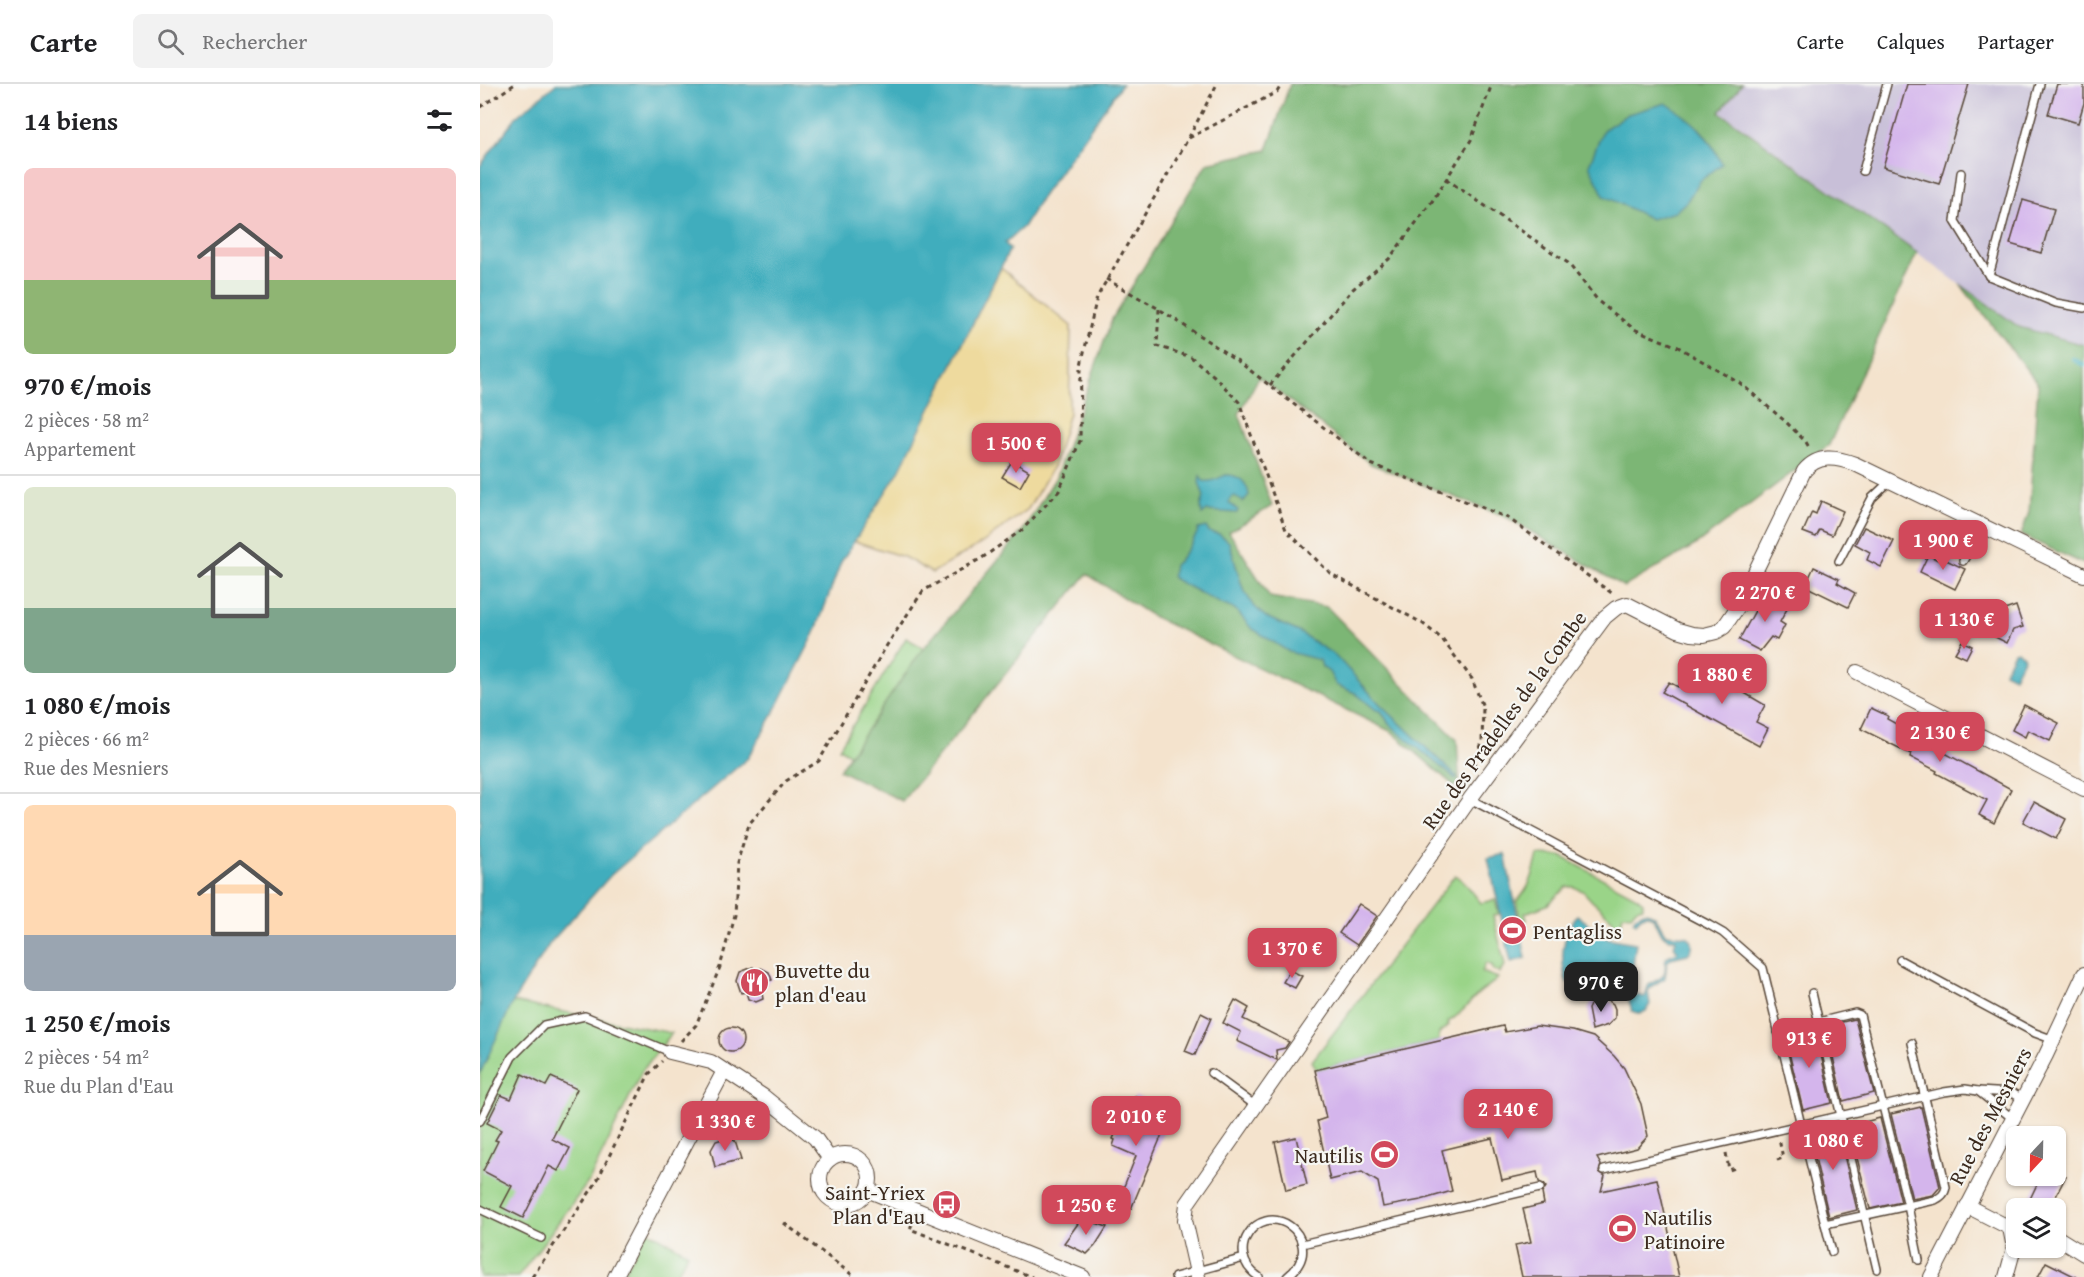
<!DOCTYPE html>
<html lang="fr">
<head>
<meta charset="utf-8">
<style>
  :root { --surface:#fff; --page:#f2f2f2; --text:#202124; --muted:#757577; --line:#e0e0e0; --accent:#d1495b }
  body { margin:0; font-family:"Gentium Book Plus",serif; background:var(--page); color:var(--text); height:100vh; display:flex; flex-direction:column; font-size:22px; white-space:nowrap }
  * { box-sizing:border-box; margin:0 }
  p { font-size:20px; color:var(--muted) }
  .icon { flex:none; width:33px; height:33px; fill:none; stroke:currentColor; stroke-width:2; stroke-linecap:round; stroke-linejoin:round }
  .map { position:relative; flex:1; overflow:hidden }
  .panel { display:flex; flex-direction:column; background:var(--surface); width:480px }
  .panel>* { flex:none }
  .needle { width:39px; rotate:202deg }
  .tools { position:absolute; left:1526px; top:1042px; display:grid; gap:12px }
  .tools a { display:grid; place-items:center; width:60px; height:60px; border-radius:9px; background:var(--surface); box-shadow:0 2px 4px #0004; font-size:30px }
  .price { position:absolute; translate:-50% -51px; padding:0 14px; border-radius:12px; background:var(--accent); color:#fff; font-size:20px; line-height:39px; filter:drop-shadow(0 2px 3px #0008) }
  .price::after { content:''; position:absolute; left:50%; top:36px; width:18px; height:14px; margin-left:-9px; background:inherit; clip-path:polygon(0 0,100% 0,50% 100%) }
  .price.active { background:#222; color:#fff }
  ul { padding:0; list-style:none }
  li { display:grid; align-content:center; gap:12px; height:318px; padding:0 24px }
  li+li { border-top:2px solid var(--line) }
  li span { display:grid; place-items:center; height:186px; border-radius:9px; color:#555 }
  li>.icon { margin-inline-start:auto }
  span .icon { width:108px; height:108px; fill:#fffc; stroke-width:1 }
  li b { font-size:26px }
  h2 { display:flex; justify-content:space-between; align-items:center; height:72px; padding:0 24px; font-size:26px }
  header { display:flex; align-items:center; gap:36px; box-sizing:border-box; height:84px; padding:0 30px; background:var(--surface); border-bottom:2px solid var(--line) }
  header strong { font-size:28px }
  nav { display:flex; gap:33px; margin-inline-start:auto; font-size:21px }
  .search { width:420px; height:54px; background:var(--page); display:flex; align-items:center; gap:15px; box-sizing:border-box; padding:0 21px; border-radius:9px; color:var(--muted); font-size:22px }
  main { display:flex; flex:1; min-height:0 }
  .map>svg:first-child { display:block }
</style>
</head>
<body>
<header>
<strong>Carte</strong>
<div class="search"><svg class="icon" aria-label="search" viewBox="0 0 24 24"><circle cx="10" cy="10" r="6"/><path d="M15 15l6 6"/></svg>Rechercher</div>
<nav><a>Carte</a><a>Calques</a><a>Partager</a></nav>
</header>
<main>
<section class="panel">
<h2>14 biens<svg class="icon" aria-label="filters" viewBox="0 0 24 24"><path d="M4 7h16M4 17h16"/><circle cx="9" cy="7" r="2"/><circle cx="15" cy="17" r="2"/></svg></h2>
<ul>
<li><span style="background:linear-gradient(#f6c9c9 60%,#8fb573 0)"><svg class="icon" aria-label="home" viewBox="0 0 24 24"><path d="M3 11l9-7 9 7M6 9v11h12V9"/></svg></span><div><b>970 €/mois</b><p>2 pièces · 58 m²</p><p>Appartement</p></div></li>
<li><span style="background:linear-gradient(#dfe7d0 65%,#7fa58c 0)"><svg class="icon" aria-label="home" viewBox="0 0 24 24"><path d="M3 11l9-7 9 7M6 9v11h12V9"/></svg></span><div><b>1 080 €/mois</b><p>2 pièces · 66 m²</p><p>Rue des Mesniers</p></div></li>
<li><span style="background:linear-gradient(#ffd9b3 70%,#9aa5b1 0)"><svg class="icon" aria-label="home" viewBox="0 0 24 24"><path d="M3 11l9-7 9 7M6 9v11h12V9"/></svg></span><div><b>1 250 €/mois</b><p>2 pièces · 54 m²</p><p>Rue du Plan d'Eau</p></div></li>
</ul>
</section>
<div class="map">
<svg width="1604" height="1193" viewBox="0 0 1604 1193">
  <rect width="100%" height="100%" fill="#f6f6f2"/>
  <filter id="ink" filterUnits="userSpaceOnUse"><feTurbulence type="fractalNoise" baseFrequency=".0167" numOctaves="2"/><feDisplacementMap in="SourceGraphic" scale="12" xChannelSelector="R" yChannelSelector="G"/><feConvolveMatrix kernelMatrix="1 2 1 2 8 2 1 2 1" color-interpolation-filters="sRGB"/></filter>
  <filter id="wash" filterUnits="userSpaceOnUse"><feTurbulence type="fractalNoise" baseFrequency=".008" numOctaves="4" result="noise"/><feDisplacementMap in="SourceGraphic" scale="24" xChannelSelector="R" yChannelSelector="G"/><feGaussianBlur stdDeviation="1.35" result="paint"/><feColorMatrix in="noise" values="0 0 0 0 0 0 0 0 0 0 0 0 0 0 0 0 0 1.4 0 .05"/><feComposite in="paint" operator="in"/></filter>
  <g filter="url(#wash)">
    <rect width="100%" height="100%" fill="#f4e3cd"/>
    <polygon fill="#c8bfd8" points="1262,0 1604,0 1604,261 1539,243 1240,27"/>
    <g fill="#9ad488" stroke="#6a7f53" stroke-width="1.5">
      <polygon points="426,554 471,579 405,691 359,664"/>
      <path d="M1058,771L1081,772L1157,813L1163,818V823L1156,825L1151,831L1143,830L1140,845L1137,844L1133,836L1112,817L1103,807L1094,803H1087L1067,821L1045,829L1047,836H1040L1037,817C1050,805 1054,788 1058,771Z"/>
      <path d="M975,791L986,800L1001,819L1015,816L1019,830L1013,832L1025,881L1020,889L1012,885L1013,882L1006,879L1002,888L1018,894C1010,903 1005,903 998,910C988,920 981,931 968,938L969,941L959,949V957L836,986L832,977Z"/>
      <polygon points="33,918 192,949 162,987 109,1097 38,1193 0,1193 0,984"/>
      <polygon points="167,1146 208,1169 195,1193 142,1193"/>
    </g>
    <g fill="#7bb674" stroke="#5b7049" stroke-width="1.5">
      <polygon points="810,0 1262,0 1240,28 1437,169 1349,361 1217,460 1144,503 1028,434 891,380 779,293 759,330 792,422 749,448 790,513 847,523 977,656 980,707 912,648 672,532 607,490 422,717 359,686 442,566 544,445 576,393 632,235 727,79 787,66"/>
      <polygon points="1480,200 1539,243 1604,261 1604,480 1541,451 1549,428 1558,300"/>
    </g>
    <polygon fill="#eeda9e" stroke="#94825e" stroke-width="1.5" points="521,184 591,242 589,329 574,381 548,425 502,459 452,489 424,473 374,457 418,389"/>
    <g fill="#40adbd" stroke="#3e6c6e" stroke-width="1.5">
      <polygon points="76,0 642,0 561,114 543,143 525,159 530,165 418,389 361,478 335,549 293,631 268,674 131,791 70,859 33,918 0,990 0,82 36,33"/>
      <path d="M1186,19C1216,39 1226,47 1242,80L1220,97L1207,117L1195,128L1171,135L1124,112L1109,81L1123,46L1148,30Z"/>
      <path d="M746,391C759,391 767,398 769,411L763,418L755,412L750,414L749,419L758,426L757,429L727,427L722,431L721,422L724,413L719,398L720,392L723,397C732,398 737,395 746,391Z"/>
      <path d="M726,443L729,448L739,450L749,458L762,502L772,520L786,533L819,548L856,572L900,620L977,693L976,695L918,648L908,638L901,627L896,626L875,609L856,601L849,588L842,583L840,576L809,568L771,544L756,526L739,519L692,494L694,481C700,477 718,451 718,445Z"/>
      <polygon points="1538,567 1544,573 1534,593 1524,588 1534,568"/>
      <polygon points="1025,770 1046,874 1031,878 1008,774"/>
      <path d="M1164,828C1180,829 1177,841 1186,850L1207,852C1214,857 1214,864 1208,870L1191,874L1187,879L1185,894L1172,902L1168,907L1170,920L1166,927L1160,930L1152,927L1147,910L1139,896L1133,893L1118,895L1116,899C1109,904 1104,898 1098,901L1096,897L1099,895L1087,899C1079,875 1082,852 1097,831L1127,854L1156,859L1152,889L1129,886L1115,889L1117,892C1134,888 1135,887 1144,903C1148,908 1150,910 1152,915L1158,911L1165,913L1168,902C1172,897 1181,896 1184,890C1189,878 1178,874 1198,868L1194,862L1196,855C1179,856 1181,844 1173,833C1166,829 1160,831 1156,839L1153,837L1156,832Z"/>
    </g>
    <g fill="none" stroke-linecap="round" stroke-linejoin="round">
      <polyline stroke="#40adbd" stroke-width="4.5" points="1593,275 1604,281"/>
    </g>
    <g id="blocks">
      <g fill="#d4b5ec">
        <polygon points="1427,0 1489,0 1459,100 1403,83"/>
        <polygon points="1577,0 1604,0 1604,19 1598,39 1568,30"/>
        <polygon points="1543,116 1574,125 1561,169 1530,160"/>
        <polygon points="532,377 549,387 540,403 522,393"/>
        <polygon points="1341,417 1363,427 1352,451 1340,446 1336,453 1323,448 1332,428 1336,430"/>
        <polygon points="1384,443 1414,457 1401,483 1387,476 1390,468 1375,460"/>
        <polygon points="1448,471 1458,476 1460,473 1485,485 1475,505 1440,488"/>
        <polygon points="1334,483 1359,495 1357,499 1375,509 1368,523 1325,502"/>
        <polygon points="1288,510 1309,521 1300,538 1305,541 1297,556 1291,553 1280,567 1259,556 1276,525 1279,526"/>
        <polygon points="1536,522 1543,543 1533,546 1527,559 1511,551 1518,538 1516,529"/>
        <polygon points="1482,557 1492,562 1486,574 1475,569"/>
        <polygon points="1222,584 1285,621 1276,638 1288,644 1279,662 1182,608 1189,598 1198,603 1201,598 1209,603"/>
        <polygon points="1544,621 1579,639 1570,657 1548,646 1545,653 1532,646"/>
        <polygon points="1391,624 1408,632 1407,635 1420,642 1419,644 1531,705 1514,739 1499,731 1507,716 1456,689 1457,687 1430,673 1431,670 1381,645"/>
        <polygon points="1554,718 1586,735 1576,755 1543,738"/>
        <polygon points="879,820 897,832 877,861 859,849"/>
        <polygon points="273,883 275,887 281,884 289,888 292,896 288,897 282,909 283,915 276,918 268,915 266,908 261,909 257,897 260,888"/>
        <polygon points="810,886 822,892 815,904 803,898"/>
        <polygon points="1121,914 1125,914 1133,920 1135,925 1135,934 1128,941 1112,946 1108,925 1112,917"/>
        <polygon points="755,916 769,924 763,935 809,958 805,964 796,966 797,976 757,957 761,948 743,939"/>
        <polygon points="721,929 731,934 715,971 705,967"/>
        <polygon points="1375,935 1394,1009 1363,1017 1346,942"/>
        <polygon points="1023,942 1025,948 1057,942 1093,947 1113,953 1134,972 1144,984 1161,1020 1168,1052 1157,1064 1117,1074 1121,1081 1119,1088 1125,1092 1121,1107 1177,1095 1199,1193 1042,1193 1035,1161 1051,1158 1043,1125 1064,1120 1062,1109 1066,1103 1064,1100 1059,1098 1057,1088 1022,1096 1012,1054 962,1066 972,1107 941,1116 903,1123 898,1098 882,1088 850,1096 837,1037 846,1034 835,986"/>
        <circle cx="251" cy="956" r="12"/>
        <polygon points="1335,945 1352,1019 1323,1026 1305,952"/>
        <polygon points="42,990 66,1002 71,993 97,1005 72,1055 90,1064 78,1087 69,1082 43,1134 21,1123 32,1102 3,1087 18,1057 15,1056 21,1046 7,1039 21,1011 31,1015"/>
        <polygon points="655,1012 670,1018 661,1039 683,1048 651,1125 637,1120 656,1072 633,1062 635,1056 633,1055 648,1020 651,1022"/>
        <polygon points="1441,1023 1460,1103 1453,1111 1432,1115 1411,1030"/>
        <polygon points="1400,1034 1421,1118 1390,1125 1369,1042"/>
        <polygon points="1357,1042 1377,1126 1349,1133 1329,1048"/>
        <polygon points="248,1053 255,1057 261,1076 235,1083 231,1066 236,1057"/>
        <polygon points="816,1053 827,1101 806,1106 795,1058"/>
        <polygon points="1561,1092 1586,1092 1569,1125 1550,1115"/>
        <polygon points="602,1134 627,1143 615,1162 607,1170 584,1159"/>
        <polygon points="1566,1178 1596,1193 1558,1193"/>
      </g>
    </g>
  </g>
  <g filter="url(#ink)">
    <use href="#blocks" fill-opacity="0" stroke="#574638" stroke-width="1.5"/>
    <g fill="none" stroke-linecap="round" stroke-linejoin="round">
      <defs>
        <g id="lane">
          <polyline points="1560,0 1509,192 1576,219 1604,224"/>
          <polyline points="1383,87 1407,0"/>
          <polyline points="1481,89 1475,137 1509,192"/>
          <polyline points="1359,477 1392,414 1410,397"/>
          <polyline points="1483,477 1503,443"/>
          <path d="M990,715L1229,841L1243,849L1283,884L1345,1140L1455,1116C1461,1113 1465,1110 1466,1103L1432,959"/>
          <polyline points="1420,876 1555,949 1574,956"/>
          <polyline points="1332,909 1397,1185"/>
          <polyline points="1298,948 1375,929 1380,931 1428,1122 1439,1176"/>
          <polyline points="731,989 776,1022"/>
          <polyline points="1532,1034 1498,1007 1532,1009 1543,1015"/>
          <polyline points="0,1037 32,973 64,941 105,932 190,968"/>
          <polyline points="1124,1086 1464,1008 1485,1005 1498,1007"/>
          <polyline points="0,1125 61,1154"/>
          <polyline points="1345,1140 1352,1168"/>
          <polyline points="822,1160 1060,1104"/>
          <polyline points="695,1193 764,1174"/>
          <path d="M779,1193C742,1169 777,1119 810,1142C816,1146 821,1154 822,1161C825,1175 817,1185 807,1193"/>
        </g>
        <g id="street">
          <polyline points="1377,588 1604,705"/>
          <polyline points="190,968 231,978 283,1012 335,1054 350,1075"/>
          <circle cx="365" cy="1095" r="25"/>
          <polyline points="387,1106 603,1193"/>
          <polyline points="1487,1122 1530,1144 1536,1142"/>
          <polyline points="1575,1152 1604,1170"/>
          <polyline points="135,1193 244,987"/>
          <path d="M718,1193L705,1136L707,1120L990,715L1125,533L1136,524L1147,520L1198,546L1212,550L1224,551L1236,548L1244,543L1259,521L1324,387C1338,370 1356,373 1375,380L1604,491"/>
          <polyline points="1451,1193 1566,971 1604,890"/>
          <polyline points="1526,1193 1534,1164 1530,1144"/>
        </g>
      </defs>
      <use href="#lane" stroke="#574638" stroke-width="10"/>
      <use href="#street" stroke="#574638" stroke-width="16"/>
      <g stroke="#574638" stroke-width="3" stroke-dasharray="4.5 4.5" stroke-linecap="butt">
        <polyline points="0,23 35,0"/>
        <polyline points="709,54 797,8 802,0"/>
        <polyline points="966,95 1088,179 1119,218 1154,245 1198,263 1260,299 1306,338 1326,358 1330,365"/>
        <polyline points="626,195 679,225 758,277 891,380 1028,434 1133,510"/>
        <polyline points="679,225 677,262 711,273 734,292 759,318 806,446 851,490 942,539 962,555 992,595 1003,623 1002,658 993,686"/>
        <polyline points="790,301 873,205 909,175 953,116 991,56 1012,0"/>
        <polyline points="201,957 216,941 240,883 254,831 257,779 269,740 306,697 339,677 407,561 443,507 502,474 542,446 579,407 600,357 601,281 617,213 708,55 737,0"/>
        <polyline points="1246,1069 1249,1086 1255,1084"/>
        <polyline points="1297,1076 1303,1074 1299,1055"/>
        <polyline points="304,1139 375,1193"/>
        <polyline points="432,1140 430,1145 552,1193"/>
        <polyline points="52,1193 116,1099 169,990 182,977"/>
      </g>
      <use href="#lane" stroke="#fff" stroke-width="7"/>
      <use href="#street" stroke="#fff" stroke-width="14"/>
    </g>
  </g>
  <defs>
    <symbol id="stadium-disc" viewBox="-11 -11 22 22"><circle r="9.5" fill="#d1495b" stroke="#f6f6f2"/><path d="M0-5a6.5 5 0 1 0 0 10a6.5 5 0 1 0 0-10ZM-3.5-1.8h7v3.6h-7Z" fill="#fff"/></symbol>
    <symbol id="restaurant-disc" viewBox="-11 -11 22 22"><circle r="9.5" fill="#d1495b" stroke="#f6f6f2"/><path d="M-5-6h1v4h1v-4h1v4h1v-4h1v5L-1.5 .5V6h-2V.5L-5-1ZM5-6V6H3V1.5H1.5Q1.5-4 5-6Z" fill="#fff"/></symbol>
    <symbol id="bus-disc" viewBox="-11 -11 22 22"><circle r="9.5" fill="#d1495b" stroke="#f6f6f2"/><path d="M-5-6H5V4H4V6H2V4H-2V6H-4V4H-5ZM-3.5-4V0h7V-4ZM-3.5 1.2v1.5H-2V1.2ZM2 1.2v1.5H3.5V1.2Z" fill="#fff"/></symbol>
  </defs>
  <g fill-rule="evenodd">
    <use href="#stadium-disc" x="1016" y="830" width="33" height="33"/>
    <use href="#restaurant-disc" x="258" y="882" width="33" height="33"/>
    <use href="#stadium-disc" x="888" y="1054" width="33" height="33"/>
    <use href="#bus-disc" x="450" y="1104" width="33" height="33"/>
    <use href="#stadium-disc" x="1126" y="1128" width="33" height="33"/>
  </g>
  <g text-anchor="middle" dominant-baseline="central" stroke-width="4.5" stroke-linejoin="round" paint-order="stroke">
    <g font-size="21" fill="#3b2a1e" stroke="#f6f6f2">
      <text transform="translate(1024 636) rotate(-54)">Rue des Pradelles de la Combe</text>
      <text transform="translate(1510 1032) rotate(-62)">Rue des Mesniers</text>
    </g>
    <g font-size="21" fill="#3b2a1e" stroke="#f6f6f2" text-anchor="start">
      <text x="1053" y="847">Pentagliss</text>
      <text x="295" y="886">Buvette du<tspan x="295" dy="24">plan d'eau</tspan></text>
      <text x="883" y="1071" text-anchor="end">Nautilis</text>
      <text x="445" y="1108" text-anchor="end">Saint-Yriex<tspan x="445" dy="24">Plan d'Eau</tspan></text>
      <text x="1164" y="1133">Nautilis<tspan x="1164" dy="24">Patinoire</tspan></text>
    </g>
  </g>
</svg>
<div class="tools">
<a><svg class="needle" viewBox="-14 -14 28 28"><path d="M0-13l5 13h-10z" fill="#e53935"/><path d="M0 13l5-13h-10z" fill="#757577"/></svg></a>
<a><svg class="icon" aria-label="layers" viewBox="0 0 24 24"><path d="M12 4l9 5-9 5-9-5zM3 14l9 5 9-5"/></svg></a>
</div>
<b class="price" style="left:536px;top:390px">1 500 €</b>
<b class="price" style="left:1463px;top:487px">1 900 €</b>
<b class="price" style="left:1285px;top:539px">2 270 €</b>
<b class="price" style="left:1484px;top:566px">1 130 €</b>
<b class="price" style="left:1242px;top:621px">1 880 €</b>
<b class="price" style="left:1460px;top:679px">2 130 €</b>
<b class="price" style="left:812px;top:895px">1 370 €</b>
<b class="price active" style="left:1121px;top:929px">970 €</b>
<b class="price" style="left:1329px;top:985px">913 €</b>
<b class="price" style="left:1028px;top:1056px">2 140 €</b>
<b class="price" style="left:656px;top:1063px">2 010 €</b>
<b class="price" style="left:245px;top:1068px">1 330 €</b>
<b class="price" style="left:1353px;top:1087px">1 080 €</b>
<b class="price" style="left:606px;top:1152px">1 250 €</b>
</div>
</main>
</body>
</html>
